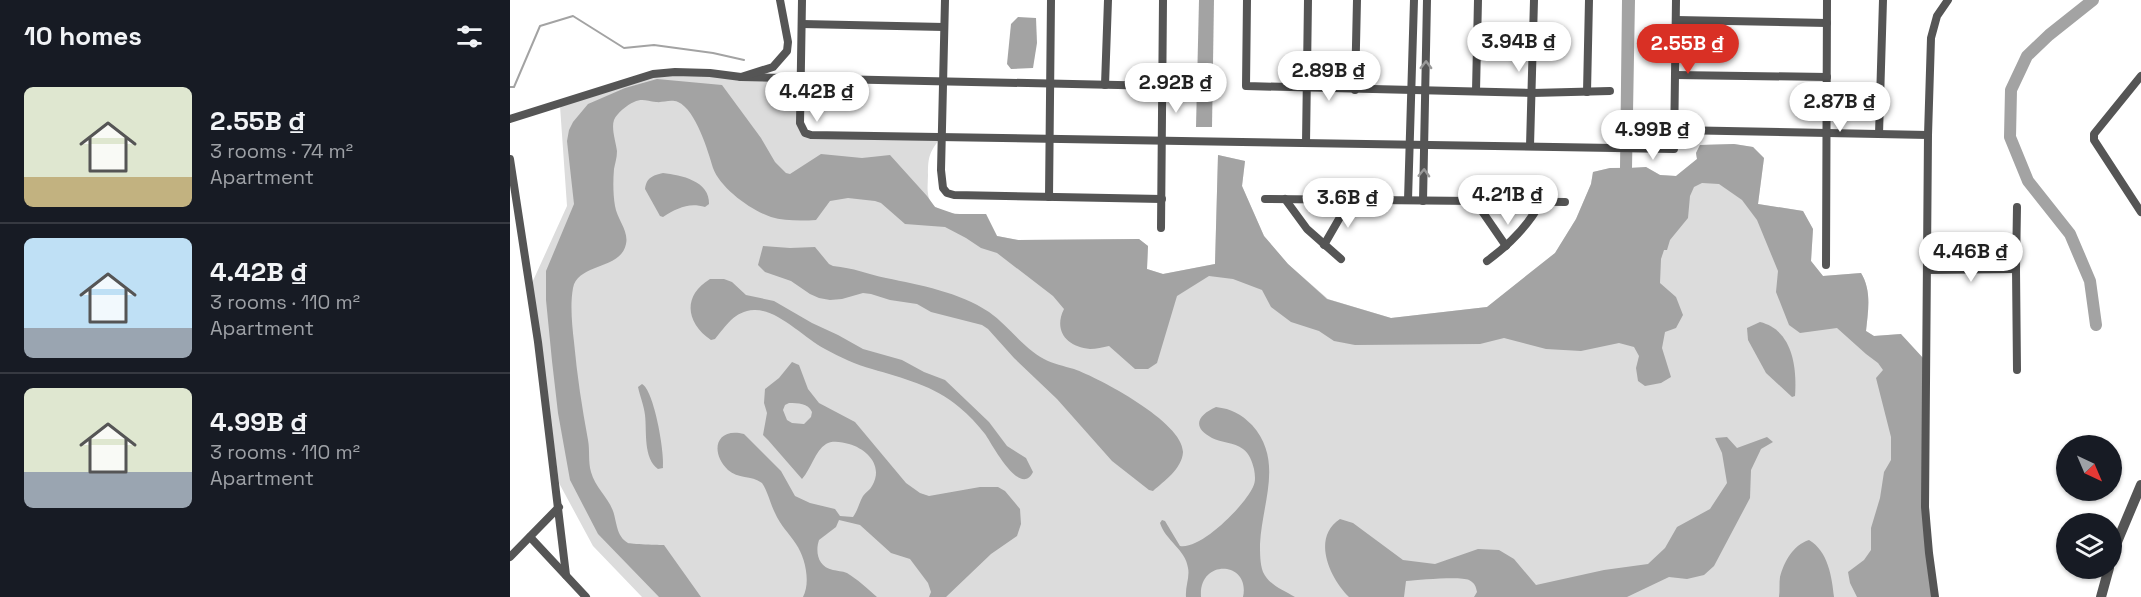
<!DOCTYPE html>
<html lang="en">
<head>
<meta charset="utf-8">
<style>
  :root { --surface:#171b24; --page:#20242c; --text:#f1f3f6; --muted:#9ea1a6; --line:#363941; --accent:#d93025 }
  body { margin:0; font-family:"Space Grotesk",sans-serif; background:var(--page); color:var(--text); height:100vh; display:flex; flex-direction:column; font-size:22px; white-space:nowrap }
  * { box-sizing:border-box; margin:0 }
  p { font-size:20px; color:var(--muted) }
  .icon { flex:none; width:33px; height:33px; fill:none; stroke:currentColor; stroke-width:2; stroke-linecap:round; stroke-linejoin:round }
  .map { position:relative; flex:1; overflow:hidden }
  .panel { display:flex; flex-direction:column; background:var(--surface); width:510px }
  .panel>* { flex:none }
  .needle { width:39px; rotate:136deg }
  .tools { position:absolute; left:1546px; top:435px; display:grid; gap:12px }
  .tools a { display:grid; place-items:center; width:66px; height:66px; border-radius:50%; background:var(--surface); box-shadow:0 2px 4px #0004; font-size:30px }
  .price { position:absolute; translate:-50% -51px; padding:0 14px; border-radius:21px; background:#fff; color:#222; font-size:20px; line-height:39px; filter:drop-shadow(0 2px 3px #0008) }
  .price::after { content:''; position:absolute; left:50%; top:36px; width:18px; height:14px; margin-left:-9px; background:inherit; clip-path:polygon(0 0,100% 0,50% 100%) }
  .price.active { background:var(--accent); color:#fff }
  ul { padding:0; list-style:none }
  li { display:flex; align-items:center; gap:18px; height:150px; padding:0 24px }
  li+li { border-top:2px solid var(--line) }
  li span { display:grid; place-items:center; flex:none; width:168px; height:120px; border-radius:9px; color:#555 }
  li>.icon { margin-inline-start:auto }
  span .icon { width:72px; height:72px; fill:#fffc; stroke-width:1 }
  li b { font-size:26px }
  h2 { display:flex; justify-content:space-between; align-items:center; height:72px; padding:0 24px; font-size:26px }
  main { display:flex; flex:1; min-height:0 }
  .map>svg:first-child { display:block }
</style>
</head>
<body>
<main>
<section class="panel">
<h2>10 homes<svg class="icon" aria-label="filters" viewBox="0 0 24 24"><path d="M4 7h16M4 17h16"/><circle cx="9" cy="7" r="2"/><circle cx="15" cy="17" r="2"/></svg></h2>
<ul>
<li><span style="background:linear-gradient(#dfe7d0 75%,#c2b280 0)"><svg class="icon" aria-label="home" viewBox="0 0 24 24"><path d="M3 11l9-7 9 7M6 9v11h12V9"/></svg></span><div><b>2.55B ₫</b><p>3 rooms · 74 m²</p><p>Apartment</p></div></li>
<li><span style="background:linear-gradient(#bfe0f5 75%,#9aa5b1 0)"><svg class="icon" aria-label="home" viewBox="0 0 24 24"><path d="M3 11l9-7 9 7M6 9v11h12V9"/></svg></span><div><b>4.42B ₫</b><p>3 rooms · 110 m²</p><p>Apartment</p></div></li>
<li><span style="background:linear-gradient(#dfe7d0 70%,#9aa5b1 0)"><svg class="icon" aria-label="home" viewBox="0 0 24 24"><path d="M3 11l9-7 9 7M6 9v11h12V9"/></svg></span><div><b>4.99B ₫</b><p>3 rooms · 110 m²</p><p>Apartment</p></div></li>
</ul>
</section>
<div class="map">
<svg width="1631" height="597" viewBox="0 0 1631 597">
  <rect width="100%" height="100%" fill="#fff"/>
  <path fill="#dcdcdc" d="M164,74L289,81L292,133L429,140C419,153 418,158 418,175C418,181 417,188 418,194C421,218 459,214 476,214L487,236L508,240L629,239L638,246L637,269L653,274L705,264L708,155L735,161L732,186L754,236L778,264L818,299L881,318L977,307L1045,253L1066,219L1081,184L1083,172L1100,168L1136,167L1150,175L1166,176L1187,159L1186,153L1190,145L1224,144L1243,147L1254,158L1248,204L1293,211L1303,229L1301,261L1313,276L1351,273C1362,291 1358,311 1356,331L1364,336L1391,334L1422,597H132L83,546L49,483L22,283L57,206L50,106L138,78Z"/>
  <g fill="#a3a3a3" fill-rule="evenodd">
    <polygon points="689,0 704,0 702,127 686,127"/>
    <path d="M1112,0H1125L1122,168L1136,167L1150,175L1166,176L1187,159L1186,153L1190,145L1224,144L1243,147L1254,158L1248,204L1293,211L1303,229L1301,261L1313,276L1351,273C1362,291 1358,311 1356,331L1364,336L1391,334L1414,359L1422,597H1347L1340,583L1338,572L1354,560L1361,550V528L1370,498L1374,472L1381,460V437L1366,378L1373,370L1368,363L1356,354L1327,328L1290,333L1279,325L1266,292L1268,271L1247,220L1232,200L1209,184L1192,183L1184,187L1180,196L1178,218L1160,240L1157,250H1154L1151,259L1150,283L1166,297L1173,315L1166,328L1155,332L1152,348L1161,377L1151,383L1135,386L1128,381L1126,368L1129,356L1124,347L1109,343L1071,351L1036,349L994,338L970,344L845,345L824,341L809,331L781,322L761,307L752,290L723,279L699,276L667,296L647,363L638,369H625L599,346C593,347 586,349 580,349C557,347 543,331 554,309L543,296L487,253L471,248L456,238L435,227L395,224L371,203L365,201L338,198L320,201L306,220C292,221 274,221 261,217C242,211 210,188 203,168C198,151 186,110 168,102C160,99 153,103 146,102C137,101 132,98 124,102C117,105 107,113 104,120C101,128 106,143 107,151C107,158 105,163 104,169C103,181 103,194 105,206C107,219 119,231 116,244C111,270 68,263 63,288C60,305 62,324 64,342C67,375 72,408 78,440C80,451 78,461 81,472C85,487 98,497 103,511C107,522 106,536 118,543C120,544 150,545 154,545L191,597H149L88,534L60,480L48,413L42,361L36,300V271L64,204L57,141L59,130L63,122L78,104L115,88L147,79L212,85L251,138L265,162L276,173L280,174L311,154L352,158L380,155L417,196L425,207L445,214H476L487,236L508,240L629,239L638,246L637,269L653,274L705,264L708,155L735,161L732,186L754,236L778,264L817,299L881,318L977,307L1045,253L1066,219L1081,184L1083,172L1100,168H1110Z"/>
    <polygon points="508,17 526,18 527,43 523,68 501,69 497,64 501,24"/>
    <path d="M153,173C171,175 200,181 199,204L195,207C179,202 167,208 153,217L150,216L135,189C137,177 142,176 153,173Z"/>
    <path d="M253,246L280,248L305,247L319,264L323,266C344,268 357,274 376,278C410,285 449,292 479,312C499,326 512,347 534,359C543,364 554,366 564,369C589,378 673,422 673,452C672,469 654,481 643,491L639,490L602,461L547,399L504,358L478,329L472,325L421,312L407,304L380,300L361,294L353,293L332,299L320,300L309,298L300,294L281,281L255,272L248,265Z"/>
    <path d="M200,279H214L222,282L236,295L264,301L302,323L328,335L353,349L392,360L414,372L435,380L479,422L497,446L516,458L523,472C510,499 481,442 475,434C467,424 459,415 449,407C425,386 392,378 362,369C346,365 330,357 315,349C294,338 268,309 244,310C224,311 216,326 205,339L201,340C176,323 172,296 200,279Z"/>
    <path d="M1250,322C1283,330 1287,368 1285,396L1282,397L1256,373L1238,340L1237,328Z"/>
    <path d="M282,362L289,365L298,389L309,403L345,422L396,483L410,493L419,496L470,487H488L495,491L510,509L511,524L507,536L481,554L436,597H419L421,592L418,583L400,559L381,553L350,525L329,520L326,527L309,540C305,552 308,567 323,570C327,571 332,571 337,573C347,579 358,589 367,597H293C301,582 295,557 286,544C279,533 270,525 265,513C260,503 258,492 252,483C241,475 228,479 218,470C200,453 205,427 234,434L271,471L285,496L300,503L325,509L330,516L343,517C348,510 349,503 353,496C356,492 360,490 362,486C374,466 357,449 339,444C332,442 322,440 316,444C305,451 301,469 292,479L258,440L253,435L257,413L254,403L255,389L269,378ZM279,403C288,403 298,403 302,412L301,417L294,424L282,423L277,420L273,410L275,405Z"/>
    <path d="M132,384C144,390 155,453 153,468L148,469C133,458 137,432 135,415C134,406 130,396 128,387Z"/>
    <path d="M706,407C722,409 731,414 742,425C774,461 752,502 750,544C750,553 750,564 753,572C759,585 773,590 785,597H733C741,561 688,558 691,597H676C675,587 680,577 678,568C676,550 655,540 650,523L652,520L655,521L670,546C691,550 735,505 743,487C746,481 745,475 744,469C742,461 739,453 733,449C724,442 711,443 702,438C681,427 688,415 706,407Z"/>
    <path d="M1217,437L1227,448L1257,437L1263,442L1251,449L1241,470L1240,498L1204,566L1194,575L1177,579L1159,577L1117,597H964L967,592C966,587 965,583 959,580C950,576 909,580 896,581L894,597H839C820,578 801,538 830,519L843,523L893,560L925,564L968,549L989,550L1004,559L1026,585L1094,570L1138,564L1155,548L1167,527L1200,509L1217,483L1212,453L1205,438Z"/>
    <path d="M1299,540C1318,551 1322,577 1324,597H1269C1270,591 1269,583 1270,577C1274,562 1283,545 1299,540Z"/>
  </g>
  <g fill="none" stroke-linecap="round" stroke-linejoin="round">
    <polyline stroke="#a3a3a3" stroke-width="2" points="0,87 4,87 30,26 63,16 114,48 144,45 203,53 234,60"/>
    <polyline stroke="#a3a3a3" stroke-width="12" points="1583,0 1539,35 1517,56 1501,90 1500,137 1518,181 1560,234 1580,281 1586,325"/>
    <g stroke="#555" stroke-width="8">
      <polyline points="292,0 290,123 295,133 301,135 1164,149 1166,0"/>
      <polyline points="435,0 431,170 433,188 437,193 444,195 652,199"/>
      <polyline points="737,0 736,86 1022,93 1100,91"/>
      <polyline points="1166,20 1317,23"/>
      <polyline points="292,24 434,27"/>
      <polyline points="1165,75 1317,77"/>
      <polyline points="1631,76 1584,134 1584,140 1631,212"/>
      <polyline points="231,77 653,86"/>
      <polyline points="595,85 598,0"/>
      <polyline points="845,90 847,0"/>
      <polyline points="966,91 968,0"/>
      <polyline points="1077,92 1079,0"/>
      <polyline points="0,119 143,74 165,72 200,73 231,77 263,67 277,51 278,42 270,0"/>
      <polyline points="1164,130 1418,135"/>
      <polyline points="1369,134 1373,0"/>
      <polyline points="796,143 798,0"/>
      <polyline points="1020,146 1024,0"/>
      <polyline points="0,159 28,342 56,575"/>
      <polyline points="539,197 541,0"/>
      <polyline points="755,199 1055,202"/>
      <polyline points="775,199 797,229 831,259"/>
      <polyline points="898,200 904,0"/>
      <polyline points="913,201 917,0"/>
      <polyline points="965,201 996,246"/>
      <polyline points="651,228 653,0"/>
      <polyline points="814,245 840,200"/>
      <path d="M977,261C1000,244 1018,226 1031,202"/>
      <polyline points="1316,265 1317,0"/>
      <polyline points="1417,270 1506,269"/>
      <polyline points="1507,370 1506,269 1507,207"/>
      <polyline points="20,537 76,597"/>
      <polyline points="0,557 49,507"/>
      <polyline points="1425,597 1419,553 1415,507 1418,135 1421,38 1427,16 1438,0"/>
    </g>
    <g stroke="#555" stroke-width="10">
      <polyline points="1602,559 1607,542 1631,485"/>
      <polyline points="1591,597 1599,568"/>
    </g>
  </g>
  <defs><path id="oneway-chevron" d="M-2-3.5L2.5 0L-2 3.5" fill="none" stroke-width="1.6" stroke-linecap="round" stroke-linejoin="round" transform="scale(1.5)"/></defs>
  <g stroke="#999">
    <use href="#oneway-chevron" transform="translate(916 65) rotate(-89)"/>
    <use href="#oneway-chevron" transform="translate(914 173) rotate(-88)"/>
  </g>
</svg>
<div class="tools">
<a><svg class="needle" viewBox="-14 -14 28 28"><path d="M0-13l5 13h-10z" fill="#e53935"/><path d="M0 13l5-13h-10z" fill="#9ea1a6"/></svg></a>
<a><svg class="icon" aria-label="layers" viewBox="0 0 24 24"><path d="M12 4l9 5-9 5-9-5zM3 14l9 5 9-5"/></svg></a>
</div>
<b class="price" style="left:1009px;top:73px">3.94B ₫</b>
<b class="price active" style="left:1178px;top:75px">2.55B ₫</b>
<b class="price" style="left:819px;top:102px">2.89B ₫</b>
<b class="price" style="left:666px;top:114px">2.92B ₫</b>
<b class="price" style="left:307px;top:123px">4.42B ₫</b>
<b class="price" style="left:1330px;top:133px">2.87B ₫</b>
<b class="price" style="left:1143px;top:161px">4.99B ₫</b>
<b class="price" style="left:998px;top:226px">4.21B ₫</b>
<b class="price" style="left:838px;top:229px">3.6B ₫</b>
<b class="price" style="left:1461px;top:283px">4.46B ₫</b>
</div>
</main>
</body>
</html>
